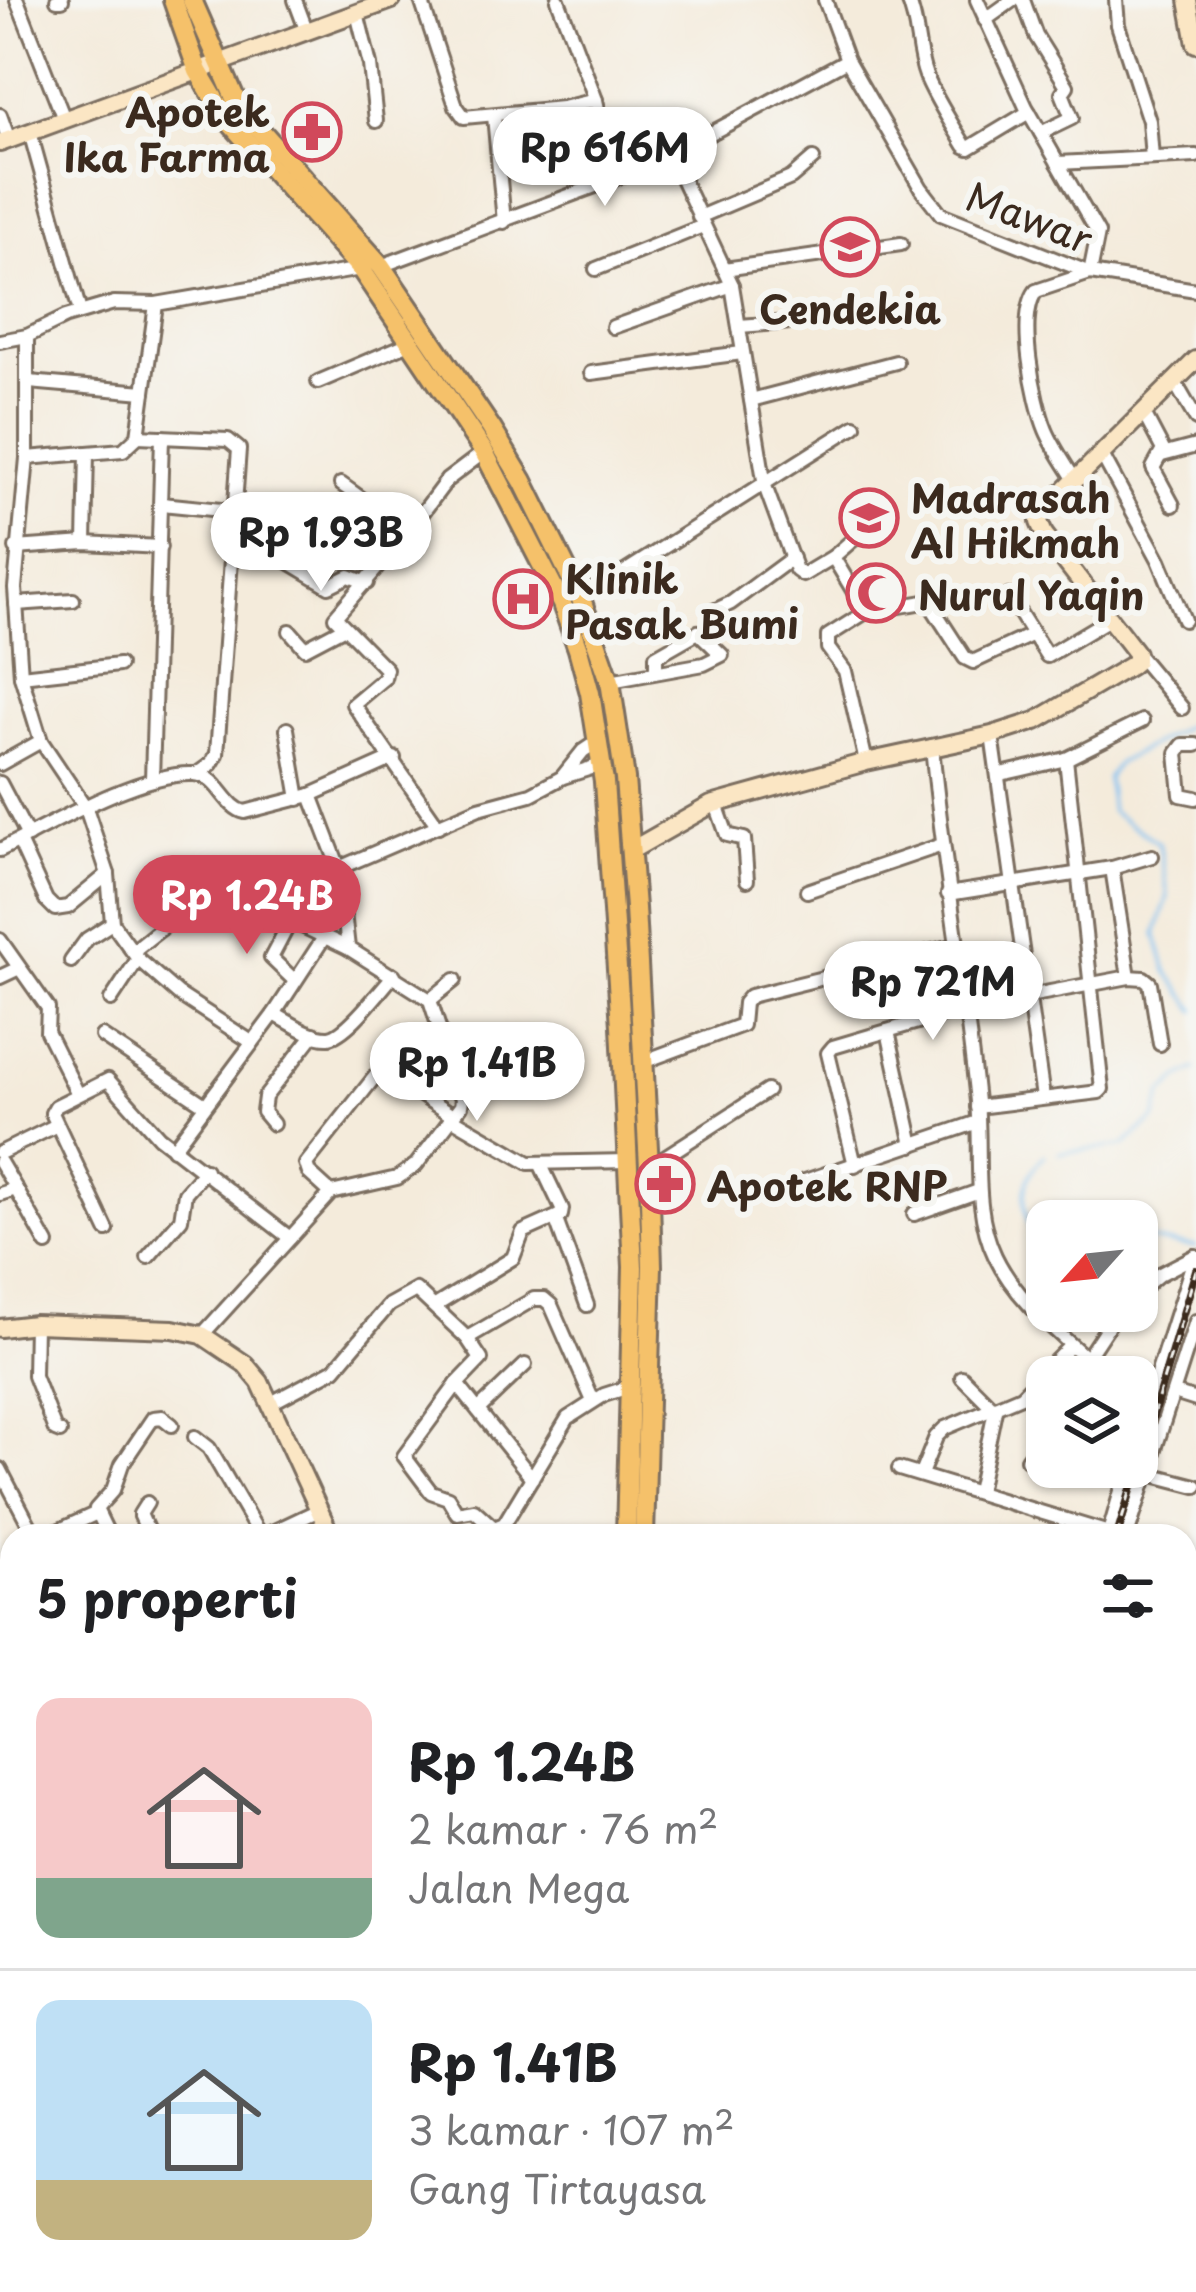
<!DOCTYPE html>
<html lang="id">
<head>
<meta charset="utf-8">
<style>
  :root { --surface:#fff; --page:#f2f2f2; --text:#202124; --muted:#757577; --line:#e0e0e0; --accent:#d1495b }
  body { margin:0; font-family:"Playpen Sans",sans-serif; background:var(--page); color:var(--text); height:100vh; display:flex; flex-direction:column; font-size:45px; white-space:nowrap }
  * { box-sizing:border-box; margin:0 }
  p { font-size:39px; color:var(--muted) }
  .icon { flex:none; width:66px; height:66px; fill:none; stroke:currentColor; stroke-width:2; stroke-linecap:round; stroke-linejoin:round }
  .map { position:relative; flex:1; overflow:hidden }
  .drawer { position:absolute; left:0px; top:1524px; width:1197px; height:768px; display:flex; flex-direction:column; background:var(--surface); border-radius:36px 36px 0 0; box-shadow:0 3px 9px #0004 }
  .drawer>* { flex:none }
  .needle { width:78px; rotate:243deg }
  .fabs { position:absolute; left:1026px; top:1200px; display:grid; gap:24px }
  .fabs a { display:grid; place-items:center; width:132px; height:132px; border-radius:24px; background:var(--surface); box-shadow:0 3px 9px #0004; font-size:60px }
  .price { position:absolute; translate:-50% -102px; padding:0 27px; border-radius:42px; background:#fff; color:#222; font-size:39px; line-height:78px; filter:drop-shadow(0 3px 6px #0008) }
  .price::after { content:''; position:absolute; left:50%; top:72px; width:36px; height:27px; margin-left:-18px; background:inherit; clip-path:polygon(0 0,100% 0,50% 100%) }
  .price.selected { background:var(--accent); color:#fff }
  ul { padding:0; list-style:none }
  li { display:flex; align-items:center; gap:36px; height:300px; padding:0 36px }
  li+li { border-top:3px solid var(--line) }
  li span { display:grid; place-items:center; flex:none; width:336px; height:240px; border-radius:24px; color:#555 }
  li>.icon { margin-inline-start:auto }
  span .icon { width:144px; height:144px; fill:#fffc; stroke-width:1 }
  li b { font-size:51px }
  h2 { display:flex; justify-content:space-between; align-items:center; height:144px; padding:0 36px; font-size:51px }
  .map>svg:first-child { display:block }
</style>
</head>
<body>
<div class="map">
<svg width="1196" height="2292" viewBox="0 0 1196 2292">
  <rect width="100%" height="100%" fill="#f6f6f2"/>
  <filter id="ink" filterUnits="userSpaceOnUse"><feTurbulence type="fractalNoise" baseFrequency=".00833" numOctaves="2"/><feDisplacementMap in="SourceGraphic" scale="24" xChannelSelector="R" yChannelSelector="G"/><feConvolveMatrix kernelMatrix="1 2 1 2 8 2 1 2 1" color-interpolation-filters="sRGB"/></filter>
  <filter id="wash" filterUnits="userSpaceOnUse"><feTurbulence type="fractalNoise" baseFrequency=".004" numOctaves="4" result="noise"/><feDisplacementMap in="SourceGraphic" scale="48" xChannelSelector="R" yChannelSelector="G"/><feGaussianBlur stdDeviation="2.7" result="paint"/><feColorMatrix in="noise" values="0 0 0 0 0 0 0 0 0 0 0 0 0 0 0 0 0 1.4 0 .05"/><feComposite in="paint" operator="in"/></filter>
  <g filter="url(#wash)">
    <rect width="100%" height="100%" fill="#f4ebdb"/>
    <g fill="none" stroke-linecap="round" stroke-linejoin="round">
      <g stroke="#7bc0f2" stroke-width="3">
        <polyline points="1196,721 1118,763 1107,778 1111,812 1159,843 1168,896 1156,934 1167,971 1196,1011"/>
        <polyline points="1059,1153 1123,1146 1156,1118 1162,1094 1178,1079 1196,1069"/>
        <path d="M1045,1155C1013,1185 1025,1217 1038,1254L1047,1250"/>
        <polyline points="1137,1238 1196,1247"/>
      </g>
    </g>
  </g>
  <g filter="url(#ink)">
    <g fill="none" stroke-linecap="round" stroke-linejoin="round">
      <defs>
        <g id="street">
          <polyline points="17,0 64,119"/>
          <polyline points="57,0 62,0"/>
          <polyline points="295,0 307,32"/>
          <polyline points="421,0 456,106 464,117 562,108 596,100"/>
          <polyline points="558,0 596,100 614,179"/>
          <polyline points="825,0 847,60 921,188 941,214 1090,273 1196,290"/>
          <path d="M908,0C919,24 916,50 926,76C936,100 952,124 965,146L969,148L1029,112"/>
          <path d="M977,0L1026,107L1098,233L1090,273L1036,291C1017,316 1034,401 1046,430C1053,447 1065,464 1075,480"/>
          <polyline points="1023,0 1036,36 1067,86 1062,93 1072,118 1041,133"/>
          <polyline points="1116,0 1118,25 1149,121 1152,158"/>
          <polyline points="357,13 370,65 376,121"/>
          <polyline points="985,20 1013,0"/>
          <polyline points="0,115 9,140"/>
          <polyline points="494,116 504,222"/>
          <polyline points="30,132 80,312"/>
          <polyline points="670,153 732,285 765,486 796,570 803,575 833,557 866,612"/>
          <polyline points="1058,163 1196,156"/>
          <polyline points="699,217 791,178 813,159"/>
          <polyline points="381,266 614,179 717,130 847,60"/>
          <polyline points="596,269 703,226"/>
          <polyline points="724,269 901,244"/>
          <polyline points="739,326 900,314"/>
          <polyline points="613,327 732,285"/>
          <polyline points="27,336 27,458 15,588 21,676 41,741 86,808 108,874 112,923 138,959 178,994 250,1041"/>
          <polyline points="0,341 27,336 66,317 114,303 156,304 361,269"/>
          <polyline points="591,373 742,353"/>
          <polyline points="1174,381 1196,419"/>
          <polyline points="29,382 144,392"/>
          <polyline points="318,382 412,342"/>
          <polyline points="751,400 896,362"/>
          <polyline points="1143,412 1163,450 1153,468 1173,505"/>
          <polyline points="138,436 228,440 239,449 217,754 211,764 197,774"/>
          <polyline points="1101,453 1159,560 1184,620"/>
          <polyline points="1162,455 1196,446"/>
          <polyline points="27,458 123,450 138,436 156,304"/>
          <polyline points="341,484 408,532"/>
          <polyline points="162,504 221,510"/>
          <polyline points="324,525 383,561"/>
          <polyline points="85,543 87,453"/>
          <polyline points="16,548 85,543 160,547"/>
          <polyline points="269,556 284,559 329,586 349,576 367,583"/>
          <polyline points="833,557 863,531"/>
          <polyline points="580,596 620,575 855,426"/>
          <polyline points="1009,596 1047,656 1109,619"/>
          <polyline points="16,604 73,600"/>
          <polyline points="712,612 731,603 792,558"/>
          <polyline points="290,631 305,648 343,628"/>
          <polyline points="1137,654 1182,708"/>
          <polyline points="21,676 119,665"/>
          <polyline points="610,681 704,664 722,655 698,632 656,656 656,671"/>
          <polyline points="287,729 299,799"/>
          <polyline points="992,735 1043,1098"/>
          <polyline points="1196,745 1183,745 1177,753 1181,795 1196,798"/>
          <path d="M932,746C943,865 965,983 977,1102C982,1154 972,1208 995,1256C1019,1306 1068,1339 1106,1377"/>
          <polyline points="866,762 845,671 828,648 828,636 866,612 924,602 930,604 965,658 973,662 1031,635"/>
          <polyline points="0,764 41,741"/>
          <polyline points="1001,774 1066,759 1142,721"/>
          <polyline points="563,776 583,751 598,741"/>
          <polyline points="152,780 162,437"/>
          <polyline points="0,783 28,836"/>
          <polyline points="311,795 339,868 348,948"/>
          <polyline points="716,804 727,835 744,839 747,880"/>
          <polyline points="438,826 353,704 384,678 386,669 335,617 408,532 447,480 484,452"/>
          <polyline points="19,841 46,900 55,909 68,907 108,874"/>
          <path d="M0,850C48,826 141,771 194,774C219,775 224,807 245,812L311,795L394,758"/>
          <polyline points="339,868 479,808 531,794 563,777 601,765"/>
          <polyline points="1112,868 1129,977"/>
          <polyline points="807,891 942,845"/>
          <polyline points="948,894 1112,868 1152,856"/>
          <polyline points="291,920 271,958 295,981"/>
          <polyline points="0,940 48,1008 47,1032 78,1094"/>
          <polyline points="133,951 167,924 196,882"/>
          <polyline points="71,961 87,939 112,923"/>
          <polyline points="0,977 17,969"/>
          <polyline points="111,1000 138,959"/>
          <polyline points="430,1000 455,980"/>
          <path d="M274,1014C290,1022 311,1038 329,1037C347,1035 381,989 394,975"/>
          <polyline points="888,1031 913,1145"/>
          <polyline points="102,1036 205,1105"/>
          <polyline points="645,1061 742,1025 744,1003 750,996 957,945"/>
          <polyline points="977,1107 1099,1092 1102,1089 1066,759"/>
          <polyline points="450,1117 529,1163 628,1161"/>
          <polyline points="273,1124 263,1112 265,1097 314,1034"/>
          <polyline points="173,1149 274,1014 323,939"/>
          <polyline points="0,1153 57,1125"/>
          <polyline points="0,1162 16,1189"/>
          <polyline points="855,1165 828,1053 833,1047 965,1008 1129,977 1144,978 1150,983 1160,1044"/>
          <polyline points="649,1167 767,1091"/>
          <polyline points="802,1182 978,1122"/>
          <polyline points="331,1193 309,1173 306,1164 377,1074 388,1073 451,1115"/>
          <polyline points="0,1194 16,1189 47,1244"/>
          <polyline points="914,1214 979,1191"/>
          <polyline points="556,1220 587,1305"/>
          <polyline points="107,1230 52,1113 56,1106 108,1080 159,1137 290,1238"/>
          <polyline points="148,1257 181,1219 185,1193 205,1170"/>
          <polyline points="1137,1293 1158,1275 1195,1256"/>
          <polyline points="435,1306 513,1258 523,1232 561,1215 562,1209 541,1165"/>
          <polyline points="35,1324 34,1376 55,1430 60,1432"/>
          <polyline points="202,1335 331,1193 397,1178 416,1165 461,1106 462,1099 430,1000 348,948 260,906"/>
          <polyline points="467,1338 534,1299 544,1299 551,1305 593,1401"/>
          <polyline points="1087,1358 1118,1311"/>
          <polyline points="962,1377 995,1410 978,1492"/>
          <polyline points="457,1384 532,1478"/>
          <polyline points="1174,1393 1196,1400"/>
          <polyline points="271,1403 335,1369 389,1305 416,1290 467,1338 481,1359 457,1384 404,1456 431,1492 448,1498 457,1513 474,1510 494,1528 504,1524 568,1418 604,1395 632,1386"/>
          <polyline points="478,1410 525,1365"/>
          <polyline points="195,1437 209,1448 260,1536"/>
          <polyline points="1137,1437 1195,1256"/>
          <polyline points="1027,1459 1034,1450 1047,1445"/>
          <polyline points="0,1469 35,1536"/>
          <polyline points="899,1469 1109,1533"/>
          <polyline points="1146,1473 1196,1486"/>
          <polyline points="921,1474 936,1437 945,1428 1021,1396 1071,1345"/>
          <polyline points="147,1503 140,1514 150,1536"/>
          <polyline points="47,1536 97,1513"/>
          <polyline points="109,1536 96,1509 113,1490 122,1464 153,1418 162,1417 172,1425"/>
          <polyline points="264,1536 319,1510"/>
          <polyline points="1108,1536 1128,1467"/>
          <polyline points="1127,1536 1196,1321"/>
          <polyline points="0,1592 12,1611"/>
          <polyline points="1189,1606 1196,1612"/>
          <polyline points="0,1704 12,1705"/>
          <polyline points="1185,1776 1196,1766"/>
          <polyline points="0,1794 12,1791"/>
          <polyline points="1185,1814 1196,1827"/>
          <polyline points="1185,1870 1196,1860"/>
          <polyline points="0,1875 12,1873"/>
          <polyline points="0,1919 12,1917"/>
          <polyline points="0,1988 12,1984"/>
          <polyline points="0,2055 12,2051"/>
          <polyline points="0,2088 12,2113"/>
          <polyline points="0,2170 12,2165"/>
          <polyline points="0,2220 12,2213"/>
          <polyline points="0,2276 17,2292"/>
          <polyline points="214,2280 215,2286"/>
          <polyline points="472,2280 477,2292"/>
          <polyline points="556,2280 564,2292"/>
          <polyline points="594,2280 602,2292"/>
          <polyline points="726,2292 730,2280"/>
          <polyline points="752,2292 799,2280"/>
          <polyline points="872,2292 876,2280"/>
          <polyline points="897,2292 900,2280"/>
          <polyline points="1050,2292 1057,2280"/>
        </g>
        <g id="secondary">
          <polyline points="1188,0 1196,44"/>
          <polyline points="0,143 392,0"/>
          <polyline points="630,851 711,805 866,762 992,735 1036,721 1130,666 1136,661 1136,653 1044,534 1039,522 1041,514 1196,360"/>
          <polyline points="0,1328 35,1324 173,1329 202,1335 245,1364 260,1382 331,1536"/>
          <polyline points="330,2292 362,2280"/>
        </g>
        <g id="primary">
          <polyline points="173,0 198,71 225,117 361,269 484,452 562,604 578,649 590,693 604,782 621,1026 633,1267 626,1536"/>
          <polyline points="192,0 238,105 381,266 491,428 523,481 580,596 610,681 625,779 635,908 649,1167 652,1266 644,1536"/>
          <polyline points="1185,2011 1196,2006"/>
          <polyline points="1185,2029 1196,2024"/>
        </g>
      </defs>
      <use href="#street" stroke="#7c6e60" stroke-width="18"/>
      <use href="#secondary" stroke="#7c6e60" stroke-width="22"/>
      <use href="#primary" stroke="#7c6e60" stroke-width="24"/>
      <use href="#street" stroke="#fff" stroke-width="12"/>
      <use href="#secondary" stroke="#fbe6c4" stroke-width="16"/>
      <use href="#primary" stroke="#f5c16b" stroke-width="18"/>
      <defs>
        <g id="rail">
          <polyline points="1117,1536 1196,1270"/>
          <polyline points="883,2292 887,2280"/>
        </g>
      </defs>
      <use href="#rail" stroke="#3b2a1e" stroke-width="8"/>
      <use href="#rail" stroke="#f6f6f2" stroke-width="3" stroke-dasharray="9" stroke-linecap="butt"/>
    </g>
  </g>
  <defs>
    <symbol id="pharmacy-ring" viewBox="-11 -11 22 22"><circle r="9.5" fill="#f6f6f2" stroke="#d1495b" stroke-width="1.5"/><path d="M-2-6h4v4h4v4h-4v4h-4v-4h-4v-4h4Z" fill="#d1495b"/></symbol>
    <symbol id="school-ring" viewBox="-11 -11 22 22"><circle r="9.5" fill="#f6f6f2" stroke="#d1495b" stroke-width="1.5"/><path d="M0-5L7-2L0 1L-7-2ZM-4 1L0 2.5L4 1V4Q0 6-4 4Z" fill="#d1495b"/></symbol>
    <symbol id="mosque-ring" viewBox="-11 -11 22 22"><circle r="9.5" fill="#f6f6f2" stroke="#d1495b" stroke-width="1.5"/><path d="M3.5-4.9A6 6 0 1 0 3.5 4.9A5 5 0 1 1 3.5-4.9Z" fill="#d1495b"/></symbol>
    <symbol id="hospital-ring" viewBox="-11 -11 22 22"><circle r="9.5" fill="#f6f6f2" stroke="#d1495b" stroke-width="1.5"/><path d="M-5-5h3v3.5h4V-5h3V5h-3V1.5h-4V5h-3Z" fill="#d1495b"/></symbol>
  </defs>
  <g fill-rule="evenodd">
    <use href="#pharmacy-ring" x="279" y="99" width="66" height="66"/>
    <use href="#school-ring" x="817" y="214" width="66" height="66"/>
    <use href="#school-ring" x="836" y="485" width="66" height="66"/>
    <use href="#mosque-ring" x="843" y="560" width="66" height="66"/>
    <use href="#hospital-ring" x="490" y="566" width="66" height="66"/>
    <use href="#pharmacy-ring" x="632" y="1151" width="66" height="66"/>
  </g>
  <g text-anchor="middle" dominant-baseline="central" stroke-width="12" stroke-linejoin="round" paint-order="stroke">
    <g font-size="39" font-weight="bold" fill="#3b2a1e" stroke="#f6f6f2" text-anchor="start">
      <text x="270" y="110" text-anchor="end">Apotek<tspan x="270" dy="45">Ika Farma</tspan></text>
      <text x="850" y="307" text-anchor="middle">Cendekia</text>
      <text x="911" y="496">Madrasah<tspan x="911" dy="45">Al Hikmah</tspan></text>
      <text x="565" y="577">Klinik<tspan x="565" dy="45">Pasak Bumi</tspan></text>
      <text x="918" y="593">Nurul Yaqin</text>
      <text x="707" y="1184">Apotek RNP</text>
    </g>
    <g font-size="39" fill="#3b2a1e" stroke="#f6f6f2">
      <text transform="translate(1030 216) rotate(21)">Mawar</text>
    </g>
  </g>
</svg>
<div class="fabs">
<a><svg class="needle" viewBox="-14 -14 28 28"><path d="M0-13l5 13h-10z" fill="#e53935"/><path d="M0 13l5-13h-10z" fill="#757577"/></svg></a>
<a><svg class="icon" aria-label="layers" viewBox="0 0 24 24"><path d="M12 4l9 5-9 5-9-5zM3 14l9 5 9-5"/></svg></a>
</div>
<b class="price" style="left:605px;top:209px">Rp 616M</b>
<b class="price" style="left:321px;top:594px">Rp 1.93B</b>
<b class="price selected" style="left:247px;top:957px">Rp 1.24B</b>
<b class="price" style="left:933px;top:1043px">Rp 721M</b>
<b class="price" style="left:477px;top:1124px">Rp 1.41B</b>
<section class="drawer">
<h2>5 properti<svg class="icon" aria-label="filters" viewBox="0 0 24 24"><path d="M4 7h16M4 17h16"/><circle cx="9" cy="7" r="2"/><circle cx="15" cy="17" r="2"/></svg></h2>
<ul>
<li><span style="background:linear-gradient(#f6c9c9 75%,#7fa58c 0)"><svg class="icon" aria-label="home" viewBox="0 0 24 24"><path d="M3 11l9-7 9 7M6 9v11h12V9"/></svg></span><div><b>Rp 1.24B</b><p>2 kamar · 76 m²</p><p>Jalan Mega</p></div></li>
<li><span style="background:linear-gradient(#bfe0f5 75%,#c2b280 0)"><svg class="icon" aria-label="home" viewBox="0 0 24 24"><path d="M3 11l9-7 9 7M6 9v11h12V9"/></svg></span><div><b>Rp 1.41B</b><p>3 kamar · 107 m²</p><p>Gang Tirtayasa</p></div></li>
</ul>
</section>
</div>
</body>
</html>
